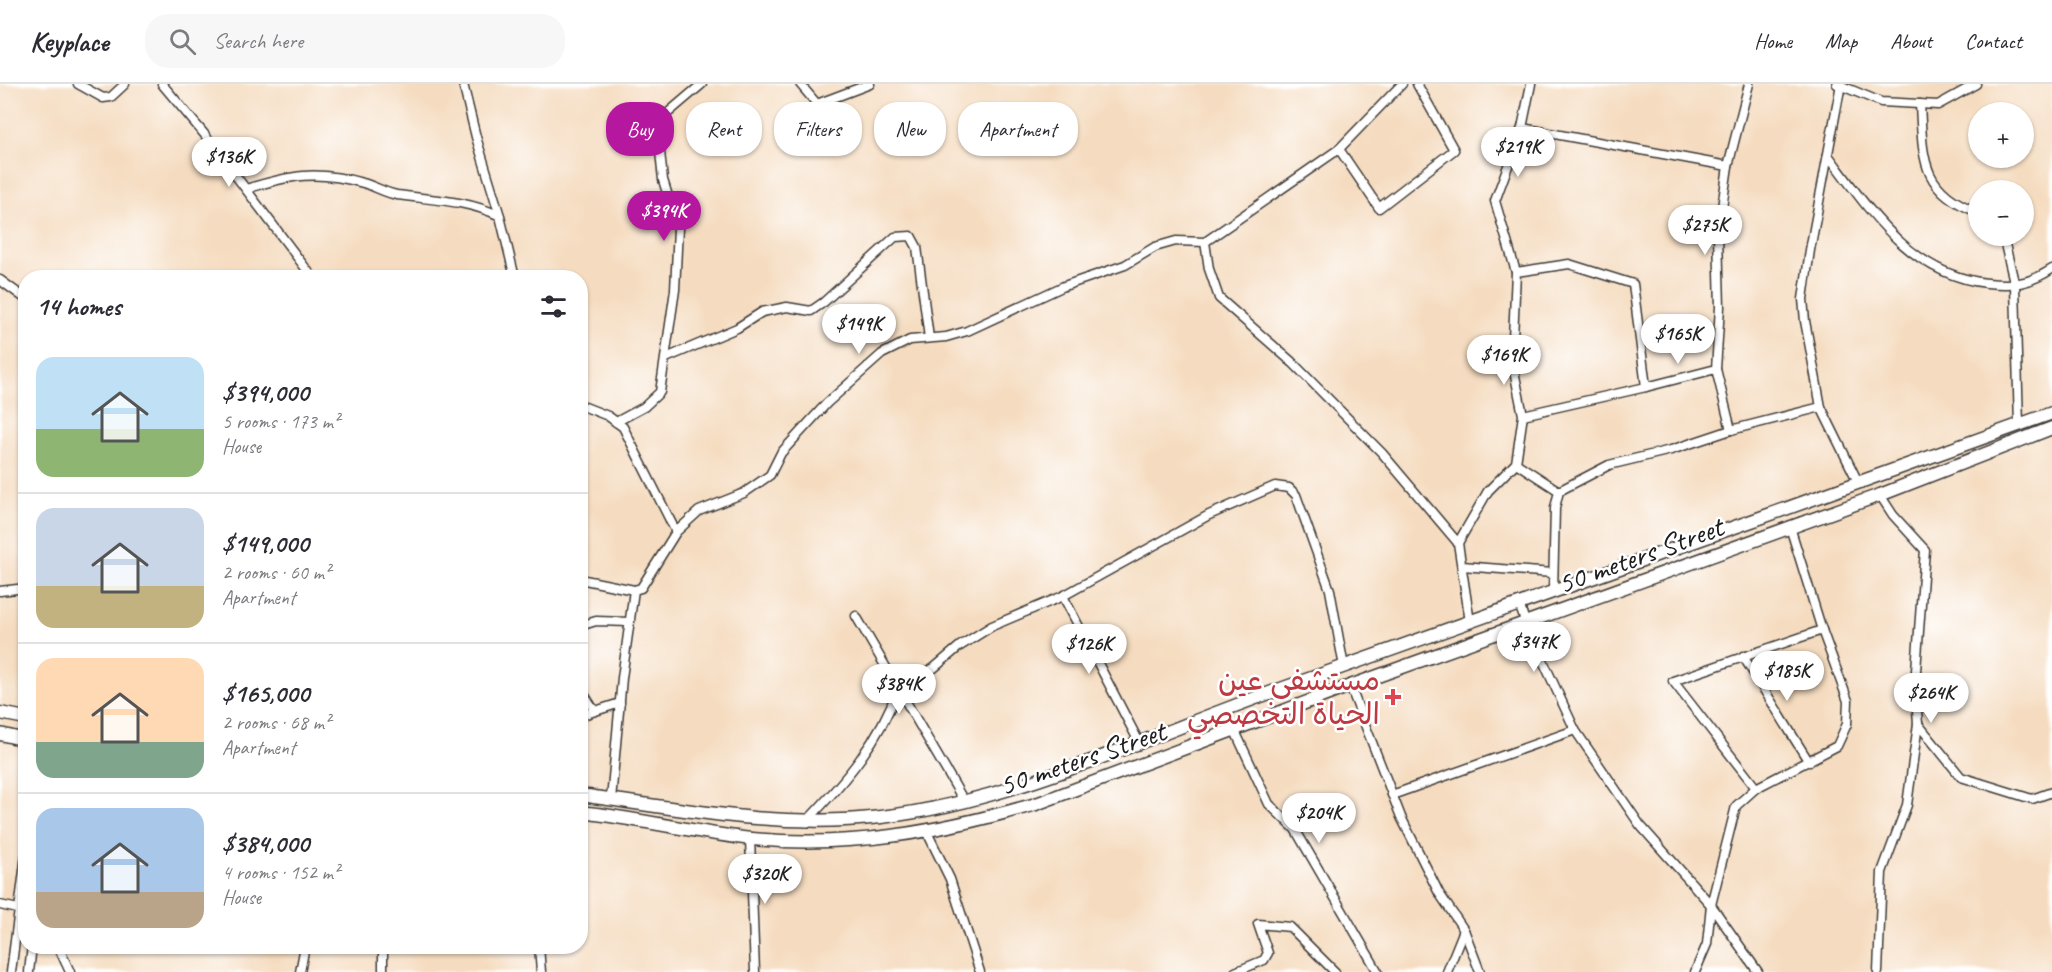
<!DOCTYPE html>
<html lang="en">
<head>
<meta charset="utf-8">
<style>
  :root { --surface:#fff; --page:#f7f7f7; --text:#2b2b33; --muted:#7c7c81; --line:#e1e1e2; --accent:#b5179e }
  body { margin:0; font-family:Caveat,"Playpen Sans Arabic",sans-serif; background:var(--page); color:var(--text); height:100vh; display:flex; flex-direction:column; font-size:22px; white-space:nowrap }
  * { box-sizing:border-box; margin:0 }
  p { font-size:20px; color:var(--muted) }
  .icon { flex:none; width:33px; height:33px; fill:none; stroke:currentColor; stroke-width:2; stroke-linecap:round; stroke-linejoin:round }
  .map { position:relative; flex:1; overflow:hidden }
  .sheet { position:absolute; left:18px; top:186px; width:570px; height:684px; display:flex; flex-direction:column; background:var(--surface); border-radius:24px; box-shadow:0 2px 4px #0004 }
  .sheet>* { flex:none }
  .top-card { position:absolute; left:606px; top:18px; width:570px; height:54px; display:flex; gap:12px }
  .fabs { position:absolute; left:1968px; top:18px; display:grid; gap:12px }
  .fabs a { display:grid; place-items:center; width:66px; height:66px; border-radius:50%; background:var(--surface); box-shadow:0 2px 4px #0004; font-size:30px }
  .price { position:absolute; translate:-50% -51px; padding:0 14px; border-radius:21px; background:#fff; color:#222; font-size:20px; line-height:39px; filter:drop-shadow(0 2px 3px #0008) }
  .price::after { content:''; position:absolute; left:50%; top:36px; width:18px; height:14px; margin-left:-9px; background:inherit; clip-path:polygon(0 0,100% 0,50% 100%) }
  .price.active { background:var(--accent); color:#fff }
  ul { padding:0; list-style:none }
  li { display:flex; align-items:center; gap:18px; height:150px; padding:0 18px }
  li+li { border-top:2px solid var(--line) }
  li span { display:grid; place-items:center; flex:none; width:168px; height:120px; border-radius:18px; color:#555 }
  li>.icon { margin-inline-start:auto }
  span .icon { width:72px; height:72px; fill:#fffc; stroke-width:1 }
  li b { font-size:26px }
  h2 { display:flex; justify-content:space-between; align-items:center; height:72px; padding:0 18px; font-size:26px }
  .pill { padding:0 21px; border-radius:24px; background:var(--surface); box-shadow:0 2px 4px #0004; font-size:21px; line-height:54px }
  .pill.active { background:var(--accent); color:#fff }
  header { display:flex; align-items:center; gap:36px; box-sizing:border-box; height:84px; padding:0 30px; background:var(--surface); border-bottom:2px solid var(--line) }
  header strong { font-size:28px }
  nav { display:flex; gap:33px; margin-inline-start:auto; font-size:21px }
  .search { width:420px; height:54px; background:var(--page); display:flex; align-items:center; gap:15px; box-sizing:border-box; padding:0 21px; border-radius:24px; color:var(--muted); font-size:22px }
  .map>svg:first-child { display:block }
</style>
</head>
<body>
<header>
<strong>Keyplace</strong>
<div class="search"><svg class="icon" aria-label="search" viewBox="0 0 24 24"><circle cx="10" cy="10" r="6"/><path d="M15 15l6 6"/></svg>Search here</div>
<nav><a>Home</a><a>Map</a><a>About</a><a>Contact</a></nav>
</header>
<div class="map">
<svg width="2052" height="888" viewBox="0 0 2052 888">
  <rect width="100%" height="100%" fill="#fff"/>
  <filter id="ink" filterUnits="userSpaceOnUse"><feTurbulence type="fractalNoise" baseFrequency=".0167" numOctaves="2"/><feDisplacementMap in="SourceGraphic" scale="12" xChannelSelector="R" yChannelSelector="G"/><feConvolveMatrix kernelMatrix="1 2 1 2 8 2 1 2 1" color-interpolation-filters="sRGB"/></filter>
  <filter id="wash" filterUnits="userSpaceOnUse"><feTurbulence type="fractalNoise" baseFrequency=".008" numOctaves="4" result="noise"/><feDisplacementMap in="SourceGraphic" scale="24" xChannelSelector="R" yChannelSelector="G"/><feGaussianBlur stdDeviation="1.35" result="paint"/><feColorMatrix in="noise" values="0 0 0 0 0 0 0 0 0 0 0 0 0 0 0 0 0 1.4 0 .05"/><feComposite in="paint" operator="in"/></filter>
  <g filter="url(#wash)">
    <rect width="100%" height="100%" fill="#f5dcc0"/>
  </g>
  <g filter="url(#ink)">
    <g fill="none" stroke-linecap="round" stroke-linejoin="round">
      <defs>
        <g id="street">
          <polyline points="78,0 103,14 111,13 125,0"/>
          <polyline points="162,0 205,51 313,194"/>
          <polyline points="463,0 476,53 500,132"/>
          <polyline points="800,0 817,20 870,0"/>
          <polyline points="1402,0 1339,65 1379,124 1454,66 1417,0"/>
          <polyline points="1837,0 1881,18 1938,21 1976,0"/>
          <polyline points="1841,0 1810,166 1803,215 1805,237 1821,323 1858,398"/>
          <path d="M1920,20C1923,73 1920,107 1978,128"/>
          <polyline points="1522,44 1728,82"/>
          <polyline points="1339,65 1205,158 1209,185 1219,214 1293,279 1382,369 1458,459"/>
          <path d="M1828,71C1870,127 1911,191 1987,199C2013,202 2029,200 2052,185"/>
          <path d="M246,105C290,91 317,86 363,99C374,102 385,109 397,111C433,116 467,116 500,132L515,194"/>
          <polyline points="2003,152 2015,202 2019,341"/>
          <polyline points="1516,188 1495,117 1522,44 1531,0"/>
          <polyline points="0,196 26,215"/>
          <polyline points="666,274 737,244 762,228 787,223 811,227 824,218 895,153 911,152 917,163 929,254"/>
          <polyline points="1646,303 1716,285"/>
          <polyline points="580,321 608,332 623,343 676,448"/>
          <polyline points="616,338 644,323 660,308 675,206 678,144 663,96 658,49 662,34 702,0"/>
          <polyline points="1731,346 1716,285 1720,223 1718,151 1728,82 1749,0"/>
          <polyline points="1516,379 1559,407"/>
          <polyline points="1462,482 1553,489"/>
          <polyline points="580,495 634,506 641,504 676,448 699,427 744,409 770,391 781,369 827,319 882,270 910,256 946,253 967,247 1064,202 1125,181 1155,163 1176,157 1205,158"/>
          <polyline points="0,507 26,504"/>
          <polyline points="1553,508 1555,424 1559,407 1609,381 1671,366 1731,346 1821,323"/>
          <polyline points="1063,512 1139,658"/>
          <polyline points="1519,520 1526,540 1575,646 1640,741 1711,821 1758,888"/>
          <polyline points="856,532 964,717"/>
          <polyline points="1470,538 1458,459 1488,407 1516,379 1523,331 1512,277 1516,188 1569,180 1633,200 1646,303 1523,331"/>
          <polyline points="580,542 596,537 630,538"/>
          <polyline points="1743,572 1809,678"/>
          <polyline points="1350,602 1401,733 1439,809 1464,846 1480,888"/>
          <polyline points="580,604 594,626"/>
          <polyline points="580,632 620,619"/>
          <polyline points="1918,640 1961,693 2032,715 2052,708"/>
          <polyline points="1235,647 1269,720 1295,745 1378,888"/>
          <polyline points="1756,704 1673,597 1822,546"/>
          <polyline points="1392,711 1575,646"/>
          <polyline points="611,716 622,594 634,506"/>
          <path d="M806,738C844,698 880,657 898,604L934,584L960,562L992,542L1063,512L1209,431L1275,402L1289,404L1296,411L1330,506L1344,583"/>
          <polyline points="927,748 950,795 980,888"/>
          <polyline points="750,754 755,888"/>
          <polyline points="0,821 18,825"/>
          <polyline points="58,862 70,888"/>
          <polyline points="383,862 383,888"/>
          <polyline points="539,862 541,888"/>
          <polyline points="11,888 26,771"/>
          <polyline points="29,888 32,862"/>
          <polyline points="300,888 305,862"/>
          <polyline points="1235,888 1264,876 1268,869 1258,840 1290,843 1335,888"/>
          <polyline points="1447,888 1464,846"/>
          <polyline points="1695,888 1707,860 1711,821 1736,722 1756,704 1837,662 1847,640 1848,617 1822,546 1790,443"/>
          <polyline points="1878,888 1882,788 1907,721 1918,640 1915,600 1925,466 1893,431 1880,411"/>
        </g>
        <g id="primary">
          <polyline points="0,629 26,634"/>
          <polyline points="0,650 26,656"/>
          <path d="M580,711C682,725 779,745 881,733C1017,717 1150,651 1278,606C1537,514 1794,422 2052,329"/>
          <path d="M580,728C638,734 695,749 752,755C853,764 939,748 1036,720L1350,602L1880,411L2052,344"/>
        </g>
      </defs>
      <use href="#street" stroke="#3d3935" stroke-width="11"/>
      <use href="#primary" stroke="#3d3935" stroke-width="15"/>
      <use href="#street" stroke="#fff" stroke-width="8"/>
      <use href="#primary" stroke="#fff" stroke-width="12"/>
    </g>
  </g>
  <path fill="#e0444e" stroke="#fff" stroke-width="2" d="M1390 604h6v6h6v6h-6v6h-6v-6h-6v-6h6z"/>
  <g text-anchor="middle" dominant-baseline="central" stroke-width="5" stroke-linejoin="round" paint-order="stroke">
    <g font-size="30" fill="#1c1c1c" stroke="#fff">
      <text transform="translate(1640 471) rotate(-20)">50 meters Street</text>
      <text transform="translate(1082 674) rotate(-19)">50 meters Street</text>
    </g>
    <g font-size="30" fill="#be3a42" stroke="#fff" text-anchor="end">
      <text x="1380" y="596">مستشفى عين<tspan x="1380" dy="34">الحياة التخصصي</tspan></text>
    </g>
  </g>
</svg>
<div class="fabs">
<a>+</a>
<a>−</a>
</div>
<b class="price" style="left:1518px;top:94px">$219K</b>
<b class="price" style="left:229px;top:104px">$136K</b>
<b class="price active" style="left:664px;top:158px">$394K</b>
<b class="price" style="left:1705px;top:172px">$275K</b>
<b class="price" style="left:859px;top:271px">$149K</b>
<b class="price" style="left:1678px;top:281px">$165K</b>
<b class="price" style="left:1504px;top:302px">$169K</b>
<b class="price" style="left:1534px;top:589px">$347K</b>
<b class="price" style="left:1089px;top:591px">$126K</b>
<b class="price" style="left:1787px;top:618px">$185K</b>
<b class="price" style="left:899px;top:631px">$384K</b>
<b class="price" style="left:1931px;top:640px">$264K</b>
<b class="price" style="left:1319px;top:760px">$204K</b>
<b class="price" style="left:765px;top:821px">$320K</b>
<div class="top-card">
<a class="pill active">Buy</a>
<a class="pill">Rent</a>
<a class="pill">Filters</a>
<a class="pill">New</a>
<a class="pill">Apartment</a>
</div>
<section class="sheet">
<h2>14 homes<svg class="icon" aria-label="filters" viewBox="0 0 24 24"><path d="M4 7h16M4 17h16"/><circle cx="9" cy="7" r="2"/><circle cx="15" cy="17" r="2"/></svg></h2>
<ul>
<li><span style="background:linear-gradient(#bfe0f5 60%,#8fb573 0)"><svg class="icon" aria-label="home" viewBox="0 0 24 24"><path d="M3 11l9-7 9 7M6 9v11h12V9"/></svg></span><div><b>$394,000</b><p>5 rooms · 173 m²</p><p>House</p></div></li>
<li><span style="background:linear-gradient(#c9d6e8 65%,#c2b280 0)"><svg class="icon" aria-label="home" viewBox="0 0 24 24"><path d="M3 11l9-7 9 7M6 9v11h12V9"/></svg></span><div><b>$149,000</b><p>2 rooms · 60 m²</p><p>Apartment</p></div></li>
<li><span style="background:linear-gradient(#ffd9b3 70%,#7fa58c 0)"><svg class="icon" aria-label="home" viewBox="0 0 24 24"><path d="M3 11l9-7 9 7M6 9v11h12V9"/></svg></span><div><b>$165,000</b><p>2 rooms · 68 m²</p><p>Apartment</p></div></li>
<li><span style="background:linear-gradient(#a9c7e8 70%,#b9a48a 0)"><svg class="icon" aria-label="home" viewBox="0 0 24 24"><path d="M3 11l9-7 9 7M6 9v11h12V9"/></svg></span><div><b>$384,000</b><p>4 rooms · 152 m²</p><p>House</p></div></li>
</ul>
</section>
</div>
</body>
</html>
